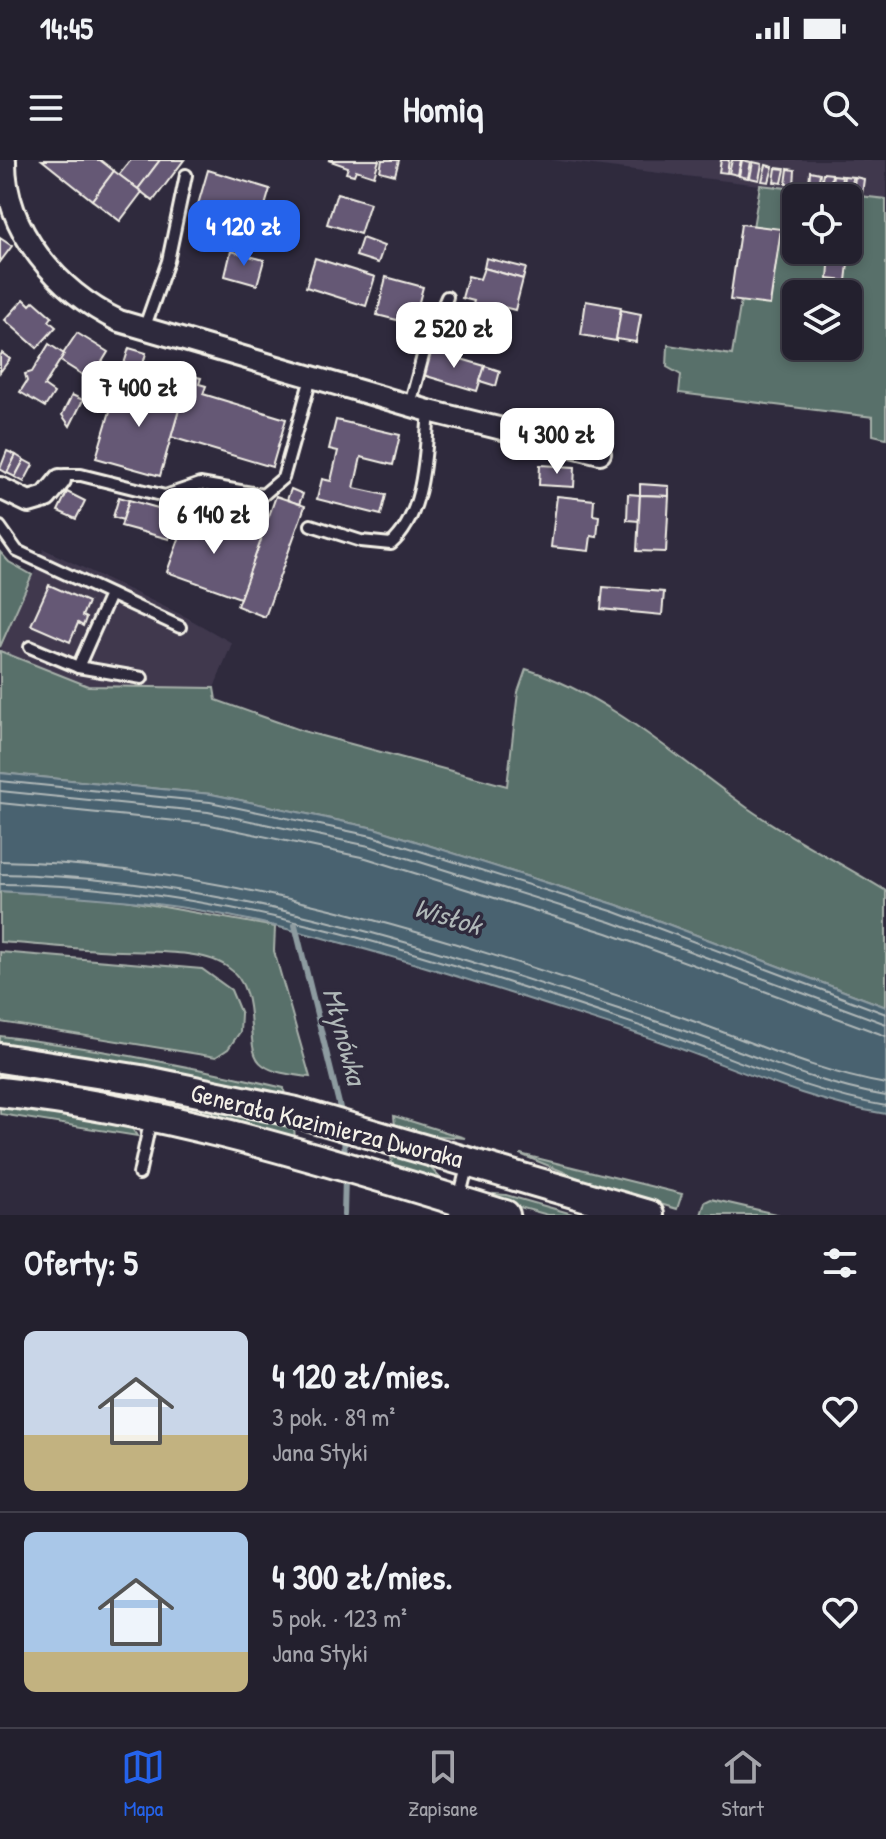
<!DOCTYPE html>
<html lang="pl">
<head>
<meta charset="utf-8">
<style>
  :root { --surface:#23202e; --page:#2f2d3a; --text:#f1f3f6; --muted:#a3a3aa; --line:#403e4a; --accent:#2563eb }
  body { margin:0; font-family:"Patrick Hand",sans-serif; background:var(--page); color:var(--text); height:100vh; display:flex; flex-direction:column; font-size:30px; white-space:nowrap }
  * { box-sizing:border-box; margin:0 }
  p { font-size:26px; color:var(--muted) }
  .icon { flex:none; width:44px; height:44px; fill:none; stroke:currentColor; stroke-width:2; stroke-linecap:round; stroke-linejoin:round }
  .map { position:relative; height:1055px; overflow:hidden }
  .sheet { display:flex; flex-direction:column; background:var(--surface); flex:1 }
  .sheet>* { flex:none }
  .fabs { position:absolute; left:782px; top:24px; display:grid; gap:16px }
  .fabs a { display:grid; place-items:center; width:80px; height:80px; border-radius:12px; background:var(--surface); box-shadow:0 4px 12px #0003,0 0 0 2px var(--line); font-size:40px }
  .price { position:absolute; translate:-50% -68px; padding:0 18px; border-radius:16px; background:#fff; color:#222; font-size:26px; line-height:52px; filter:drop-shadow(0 2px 4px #0008) }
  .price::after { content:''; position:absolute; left:50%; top:48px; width:24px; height:18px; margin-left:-12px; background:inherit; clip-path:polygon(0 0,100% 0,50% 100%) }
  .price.selected { background:var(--accent); color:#fff }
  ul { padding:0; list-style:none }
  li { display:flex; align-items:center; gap:24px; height:200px; padding:0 24px }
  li+li { border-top:2px solid var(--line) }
  li span { display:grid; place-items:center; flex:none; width:224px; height:160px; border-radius:12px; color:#555 }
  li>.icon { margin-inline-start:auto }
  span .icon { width:96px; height:96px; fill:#fffc; stroke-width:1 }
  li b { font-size:34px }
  h2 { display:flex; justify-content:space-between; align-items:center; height:96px; padding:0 24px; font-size:34px }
  .status { display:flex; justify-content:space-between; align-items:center; height:56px; padding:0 40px; background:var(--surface); direction:ltr }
  .status svg { height:22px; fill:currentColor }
  header { display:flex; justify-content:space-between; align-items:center; height:104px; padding:0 24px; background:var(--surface); font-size:36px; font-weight:700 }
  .menu { display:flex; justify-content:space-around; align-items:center; height:112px; border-top:2px solid var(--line); background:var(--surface); font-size:22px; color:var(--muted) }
  .menu a { display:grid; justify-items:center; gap:4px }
  .menu .selected { color:var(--accent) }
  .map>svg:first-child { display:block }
</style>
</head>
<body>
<div class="status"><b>14:45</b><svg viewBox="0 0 49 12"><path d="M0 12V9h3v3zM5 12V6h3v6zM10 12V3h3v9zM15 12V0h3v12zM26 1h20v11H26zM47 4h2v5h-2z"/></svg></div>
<header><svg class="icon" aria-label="menu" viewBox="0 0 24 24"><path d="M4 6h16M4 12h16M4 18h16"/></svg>Homiq<svg class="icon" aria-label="search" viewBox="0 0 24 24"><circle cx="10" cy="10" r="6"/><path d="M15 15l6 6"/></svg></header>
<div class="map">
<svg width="886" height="1055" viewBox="0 0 886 1055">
  <rect width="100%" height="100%" fill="#2f2a3d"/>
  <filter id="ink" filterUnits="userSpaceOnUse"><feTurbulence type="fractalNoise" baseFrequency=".0125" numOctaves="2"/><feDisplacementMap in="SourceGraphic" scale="16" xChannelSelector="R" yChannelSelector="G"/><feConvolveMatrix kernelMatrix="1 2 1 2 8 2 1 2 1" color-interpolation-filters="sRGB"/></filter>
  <g filter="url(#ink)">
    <g fill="#3f384e">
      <polygon points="551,0 886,0 886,39 760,25"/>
      <polygon points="44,389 186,457 232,483 214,528 88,526 0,491"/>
    </g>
    <g fill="#596f6a" stroke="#a6b0a9" stroke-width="2" fill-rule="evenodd">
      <path d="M760,25L886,39V278L873,275V257L679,233L681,215L667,207L668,185L732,195ZM796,38H848V90H796ZM796,134H848V186H796Z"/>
      <polygon points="0,392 9,402 32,415 0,487"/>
      <path d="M0,491L88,526L214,528L216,540L303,571L507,626L518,532L526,509C609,535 679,599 749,649C792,679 841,703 886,731V847L617,745L374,668L211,634L0,613Z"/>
      <path d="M0,731L114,738L275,767L274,791L310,917C295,915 275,914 263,905C240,890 265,831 226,806C197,787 134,793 98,790C66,788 33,784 0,782Z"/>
      <polygon points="0,792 202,809 231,830 241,854 240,872 228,889 216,897 0,862"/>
      <path d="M0,876C96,888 190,906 284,928L285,938L0,888Z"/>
      <polygon points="0,910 88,922 294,965 295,981 0,921"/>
      <polygon points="0,943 129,964 137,976 0,954"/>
      <polygon points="394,956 465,978 417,974 395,966"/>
      <polygon points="390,990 423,1000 443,1021 393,1010"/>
      <polygon points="520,994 682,1034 677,1049 593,1024"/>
      <polygon points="494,1034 506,1035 576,1055 548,1055 498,1041"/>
      <polygon points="711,1039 780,1055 701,1055 705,1042"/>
    </g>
    <path fill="#496270" stroke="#8d9ba0" stroke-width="2" d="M0,613L211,634L374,668L617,745L886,847V954C798,940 717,899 632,872C499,830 366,784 229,756C154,740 77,736 0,731Z"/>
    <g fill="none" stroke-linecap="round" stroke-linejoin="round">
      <g stroke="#b0b8b8" stroke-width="2">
        <polyline points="0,621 210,642 372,676 615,752 886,854"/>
        <polyline points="0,631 208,652 369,686 611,762 886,864"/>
        <polyline points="0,643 206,664 366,698 607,773 886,876"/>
        <path d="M0,701C230,705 451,780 667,852C740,876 810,911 886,924"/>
        <path d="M0,714C229,717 446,793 661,863C737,887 808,923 886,936"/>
        <path d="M0,724C227,724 449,802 661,873C736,898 808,933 886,946"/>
      </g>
      <g stroke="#8d9ba0" stroke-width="6">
        <polyline points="295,765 342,956"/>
        <polyline points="344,975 345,999"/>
        <polyline points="344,1055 345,1015"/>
      </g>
    </g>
    <g fill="#655874" stroke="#f4f1e8" stroke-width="2">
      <polygon points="42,0 100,0 114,11 92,40"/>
      <polygon points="131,0 160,0 138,29 119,15"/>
      <polygon points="160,0 184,0 153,41 138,29"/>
      <polygon points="328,0 379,0 374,16 356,10 354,15 346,13 348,7"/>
      <polygon points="382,0 399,0 395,15 380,11"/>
      <polygon points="721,0 729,0 727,13 719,12"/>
      <polygon points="732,0 741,0 738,15 729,13"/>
      <polygon points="742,0 751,2 748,18 739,16"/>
      <polygon points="753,2 762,4 759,20 750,18"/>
      <polygon points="766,5 773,7 769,22 762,21"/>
      <polygon points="776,8 785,9 782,23 774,22"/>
      <polygon points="788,9 795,10 794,25 786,24"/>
      <polygon points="208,10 270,29 259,66 197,48"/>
      <polygon points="114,11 142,32 120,61 92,40"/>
      <polygon points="810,11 820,13 818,28 809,27"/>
      <polygon points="823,13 832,14 830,30 820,29"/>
      <polygon points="833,15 842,16 840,31 831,30"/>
      <polygon points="844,16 853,17 851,33 842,31"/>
      <polygon points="855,17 864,19 862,34 853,33"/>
      <polygon points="337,33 370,43 360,74 327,64"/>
      <polygon points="741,64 781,69 770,145 730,140"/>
      <polygon points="0,78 12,86 0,102"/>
      <polygon points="362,78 384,86 378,103 356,96"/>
      <polygon points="231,91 264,100 257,125 225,116"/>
      <polygon points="830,93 849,95 846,121 828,119"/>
      <polygon points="315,98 375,117 366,146 306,127"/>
      <polygon points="486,98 526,108 523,119 484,108"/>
      <polygon points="484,108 523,119 515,150 503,147 493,183 452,169 457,152 470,155 474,141 462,138 468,116 480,119"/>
      <polygon points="386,117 423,127 413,164 377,155"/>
      <polygon points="24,139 30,145 34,141 52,157 49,161 56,167 37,188 5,160"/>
      <polygon points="586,141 621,147 616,181 581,175"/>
      <polygon points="621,150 641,154 636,182 616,179"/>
      <polygon points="77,173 108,192 91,220 59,200"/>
      <polygon points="49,184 64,194 44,226 54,233 45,247 20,232 27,221 25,214 32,212"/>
      <polygon points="129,188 146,193 141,212 123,207"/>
      <polygon points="430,190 485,206 477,231 423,215"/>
      <polygon points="2,193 10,199 0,212 0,196"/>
      <polygon points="485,206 500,211 496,226 480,221"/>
      <polygon points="189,215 201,218 199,224 206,226 203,234 286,259 272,307 171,277 182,239 175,237 180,218 187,220"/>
      <polygon points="119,221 182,239 160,316 96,298"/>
      <polygon points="72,235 83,240 70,266 62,255"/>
      <polygon points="336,260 400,275 393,305 361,297 354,328 386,335 381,355 317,339 322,319 331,321 338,291 329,289"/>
      <polygon points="7,291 16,295 7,313 0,309"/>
      <polygon points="16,295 24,300 15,317 7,313"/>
      <polygon points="24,300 33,305 24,322 15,317"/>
      <polygon points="540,305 575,307 574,327 539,325"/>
      <polygon points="640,324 669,326 669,336 640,335"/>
      <polygon points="291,329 303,334 299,344 287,340"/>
      <polygon points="67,332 85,341 76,359 58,351"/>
      <polygon points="628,334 640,335 639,361 627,360"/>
      <polygon points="640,335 669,336 666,392 637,391"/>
      <polygon points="276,336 305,346 265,457 237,446"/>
      <polygon points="557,336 594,340 593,355 599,356 597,377 591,376 589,391 551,387"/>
      <polygon points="119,337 129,340 123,360 113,357"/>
      <polygon points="129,340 176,353 169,379 121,366"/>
      <polygon points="188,354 261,380 240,438 167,412"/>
      <polygon points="49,425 88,442 82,456 86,458 83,466 78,463 70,482 31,465"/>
      <polygon points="603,427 664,432 662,455 601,449"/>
    </g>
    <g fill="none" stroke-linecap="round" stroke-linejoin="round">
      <defs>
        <g id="lane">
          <polyline points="144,169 168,101 186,15"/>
          <polyline points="410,245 425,188 447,137"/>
          <polyline points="60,320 64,315 81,315 165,336 200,324 263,335 283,318 311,218"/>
          <path d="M311,365L361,381L391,384C425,354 425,295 429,251"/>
          <polyline points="0,367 17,391 180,467"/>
          <polyline points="30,487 78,507 142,518"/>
          <polyline points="78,507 110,435"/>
          <polyline points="139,1014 151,958"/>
          <polyline points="455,1055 468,1003"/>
        </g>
        <g id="street">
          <path d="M5,0C4,71 59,132 119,161L429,251L600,293"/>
          <polyline points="0,328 29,342 46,337 60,320"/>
        </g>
        <g id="secondary">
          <polyline points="0,898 141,920 296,952 649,1055"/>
          <path d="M0,932C173,950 340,1005 505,1055"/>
        </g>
      </defs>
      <use href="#lane" stroke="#f4f1e8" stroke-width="16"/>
      <use href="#street" stroke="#f4f1e8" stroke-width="26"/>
      <use href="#secondary" stroke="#f4f1e8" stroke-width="34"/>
      <use href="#lane" stroke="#2f2a3d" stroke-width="10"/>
      <use href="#street" stroke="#2f2a3d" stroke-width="20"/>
      <use href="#secondary" stroke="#2f2a3d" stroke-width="28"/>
    </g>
  </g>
  <g text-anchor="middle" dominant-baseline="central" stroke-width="7" stroke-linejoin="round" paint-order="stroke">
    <g font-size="26" fill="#f4f1e8" stroke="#2f2a3d">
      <text transform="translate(327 965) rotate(14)">Generała Kazimierza Dworaka</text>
    </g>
    <g font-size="28" font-style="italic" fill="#b0b8b8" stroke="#2f2a3d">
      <text transform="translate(448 756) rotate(17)">Wisłok</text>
      <text transform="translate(345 876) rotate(75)">Młynówka</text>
    </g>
  </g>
</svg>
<div class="fabs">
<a><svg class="icon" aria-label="locate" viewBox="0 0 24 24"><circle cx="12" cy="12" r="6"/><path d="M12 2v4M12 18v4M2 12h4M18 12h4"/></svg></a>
<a><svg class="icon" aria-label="layers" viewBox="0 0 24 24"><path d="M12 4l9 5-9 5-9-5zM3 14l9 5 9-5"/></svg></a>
</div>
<b class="price selected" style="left:244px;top:108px">4 120 zł</b>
<b class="price" style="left:454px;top:210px">2 520 zł</b>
<b class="price" style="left:139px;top:269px">7 400 zł</b>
<b class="price" style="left:557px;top:316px">4 300 zł</b>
<b class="price" style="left:214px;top:396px">6 140 zł</b>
</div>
<section class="sheet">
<h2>Oferty: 5<svg class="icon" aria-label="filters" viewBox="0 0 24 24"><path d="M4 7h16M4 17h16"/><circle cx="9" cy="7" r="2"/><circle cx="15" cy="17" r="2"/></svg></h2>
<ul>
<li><span style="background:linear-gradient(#c9d6e8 65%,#c2b280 0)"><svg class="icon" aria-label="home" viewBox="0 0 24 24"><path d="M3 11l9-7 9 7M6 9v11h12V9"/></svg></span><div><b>4 120 zł/mies.</b><p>3 pok. · 89 m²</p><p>Jana Styki</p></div><svg class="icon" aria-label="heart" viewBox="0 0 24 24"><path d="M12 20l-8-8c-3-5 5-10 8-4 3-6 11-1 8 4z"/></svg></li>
<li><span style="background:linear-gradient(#a9c7e8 75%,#c2b280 0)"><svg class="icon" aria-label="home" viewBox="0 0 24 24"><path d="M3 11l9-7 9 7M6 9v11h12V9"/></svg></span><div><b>4 300 zł/mies.</b><p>5 pok. · 123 m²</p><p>Jana Styki</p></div><svg class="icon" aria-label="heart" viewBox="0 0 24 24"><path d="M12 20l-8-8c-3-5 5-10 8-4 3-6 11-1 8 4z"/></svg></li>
</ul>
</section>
<nav class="menu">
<a class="selected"><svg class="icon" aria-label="map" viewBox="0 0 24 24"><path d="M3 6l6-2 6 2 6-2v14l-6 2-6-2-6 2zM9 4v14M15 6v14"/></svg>Mapa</a>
<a><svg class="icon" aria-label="saved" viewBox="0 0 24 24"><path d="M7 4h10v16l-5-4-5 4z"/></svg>Zapisane</a>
<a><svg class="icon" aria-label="home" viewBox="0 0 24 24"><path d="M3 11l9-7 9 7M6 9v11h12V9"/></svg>Start</a>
</nav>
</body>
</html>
